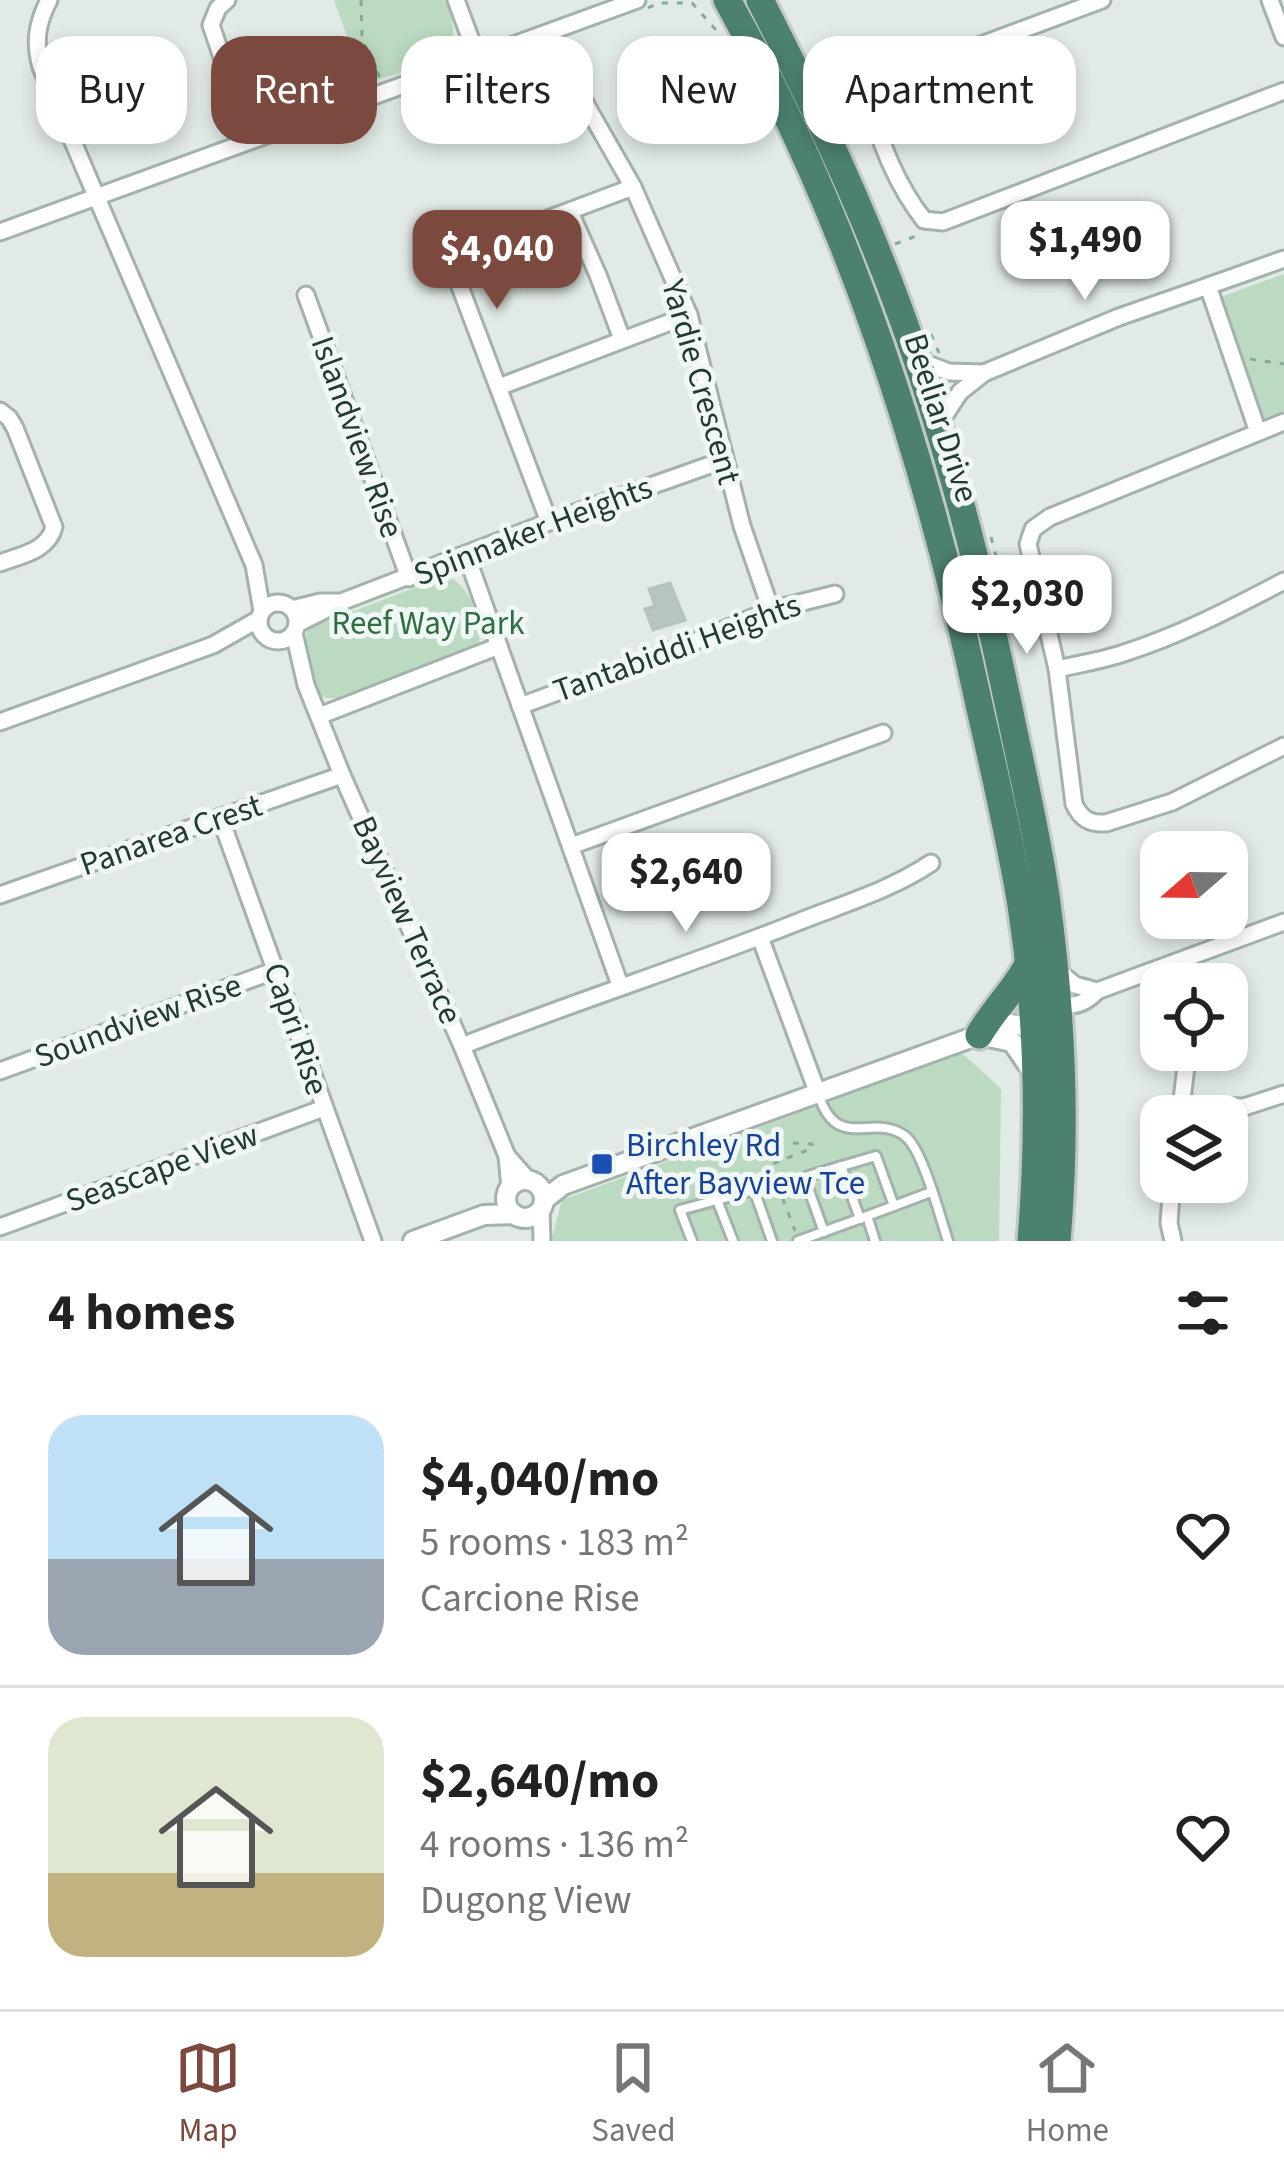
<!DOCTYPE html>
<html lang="en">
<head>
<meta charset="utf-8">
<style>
  :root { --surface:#fff; --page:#f6f6f6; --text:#222; --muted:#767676; --line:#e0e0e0; --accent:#7c493e }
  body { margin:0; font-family:"Source Sans 3",sans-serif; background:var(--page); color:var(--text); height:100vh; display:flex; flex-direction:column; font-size:45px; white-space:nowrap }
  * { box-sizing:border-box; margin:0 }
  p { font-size:39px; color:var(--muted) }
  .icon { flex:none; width:66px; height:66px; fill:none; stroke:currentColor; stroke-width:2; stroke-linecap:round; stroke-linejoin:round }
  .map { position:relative; height:1241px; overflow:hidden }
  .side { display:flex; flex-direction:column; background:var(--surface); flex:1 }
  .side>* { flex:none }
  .top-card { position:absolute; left:36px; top:36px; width:1212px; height:108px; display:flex; gap:24px }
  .needle { width:78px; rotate:250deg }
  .fabs { position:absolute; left:1140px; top:831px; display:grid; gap:24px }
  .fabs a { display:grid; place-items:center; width:108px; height:108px; border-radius:24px; background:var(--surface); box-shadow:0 6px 18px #0003; font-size:60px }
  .price { position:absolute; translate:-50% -102px; padding:0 27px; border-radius:24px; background:#fff; color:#222; font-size:39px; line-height:78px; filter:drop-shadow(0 3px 6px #0008) }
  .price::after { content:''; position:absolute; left:50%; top:72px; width:36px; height:27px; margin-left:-18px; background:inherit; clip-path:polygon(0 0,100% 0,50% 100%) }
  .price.selected { background:var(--accent); color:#fff }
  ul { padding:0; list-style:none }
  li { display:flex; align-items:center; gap:36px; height:300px; padding:0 48px }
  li+li { border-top:3px solid var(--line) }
  li span { display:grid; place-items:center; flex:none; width:336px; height:240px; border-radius:36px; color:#555 }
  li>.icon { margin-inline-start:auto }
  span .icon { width:144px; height:144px; fill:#fffc; stroke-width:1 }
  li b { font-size:51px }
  h2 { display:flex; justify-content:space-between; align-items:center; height:144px; padding:0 48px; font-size:51px }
  .pill { padding:0 42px; border-radius:36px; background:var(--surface); box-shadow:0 6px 18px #0003; font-size:42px; line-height:108px }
  .pill.selected { background:var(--accent); color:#fff }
  .dock { display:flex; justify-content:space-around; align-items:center; height:168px; border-top:3px solid var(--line); background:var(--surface); font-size:33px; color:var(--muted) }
  .dock a { display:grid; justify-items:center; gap:6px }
  .dock .selected { color:var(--accent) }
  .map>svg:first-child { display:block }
</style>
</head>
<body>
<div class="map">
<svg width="1284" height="1241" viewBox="0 0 1284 1241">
  <rect width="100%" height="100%" fill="#e1eae5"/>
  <g fill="#bbdac1">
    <path d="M334,0H445C449,11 456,27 452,39C444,65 388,76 364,83Z"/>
    <polygon points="1284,274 1284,411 1262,419 1218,298"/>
    <path d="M446,576C468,583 483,619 479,642L467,650L340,698H326L318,694L300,647L309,628Z"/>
    <polygon points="962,1053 1001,1089 999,1241 551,1241 562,1200"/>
  </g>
  <polygon fill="#b6c5be" stroke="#b4c3bc" stroke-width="3" points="670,583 685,620 653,630 645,609 655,606 649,589"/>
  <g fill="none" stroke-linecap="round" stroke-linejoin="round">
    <defs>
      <g id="service">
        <path d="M819,1096C838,1153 873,1112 905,1136C923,1150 940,1217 948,1241"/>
        <polyline points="841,1166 860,1219"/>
        <polyline points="717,1200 733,1241"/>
        <polyline points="824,1232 807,1185 805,1178 808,1176 876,1156 894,1206"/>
        <polyline points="692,1241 680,1210 754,1190 772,1241"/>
        <polyline points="798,1241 867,1216"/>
        <polyline points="875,1241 867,1216 931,1192"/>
      </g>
      <g id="minor">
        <path d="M49,0C37,23 34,42 41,67L254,565L262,611"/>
        <polyline points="227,0 218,8 211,25 250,140"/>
        <polyline points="456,0 478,59"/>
        <path d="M1102,0L879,83L870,98C877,139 898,187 924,220L943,222L1284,91"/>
        <polyline points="1270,0 1284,37"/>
        <polyline points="546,35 633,187 689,315 742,526 771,610"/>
        <polyline points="570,212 598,275 622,339"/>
        <polyline points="0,232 637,0"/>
        <polyline points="306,295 409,578"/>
        <polyline points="917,360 949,372 984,373"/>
        <polyline points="499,387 689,315"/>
        <path d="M0,411L9,418L15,428L54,527C48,551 21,555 0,563"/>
        <path d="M1284,422L1050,517L1033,529L1028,544L1057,669L1074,804C1081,819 1090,824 1106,823L1172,802L1284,746"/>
        <polyline points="939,424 960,392 984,373 1119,317 1208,286"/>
        <polyline points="1258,432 1208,286 1284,259"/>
        <path d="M549,522L456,276C455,264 458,256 468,249L633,187"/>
        <polyline points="466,554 620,985"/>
        <circle cx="278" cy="622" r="19"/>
        <polyline points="292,609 320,602 338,602"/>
        <polyline points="297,624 341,602 549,522 724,460"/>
        <polyline points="294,633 306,685 342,775 462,1046 507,1156 510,1188"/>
        <path d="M1057,669C1078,664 1100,661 1121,654C1178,636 1231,609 1284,581"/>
        <polyline points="520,706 704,638 771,610 835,594"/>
        <polyline points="319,716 499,646"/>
        <polyline points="0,722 213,645 259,619"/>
        <polyline points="220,817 373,1241"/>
        <polyline points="571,846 883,733"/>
        <polyline points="0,895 342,775"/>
        <polyline points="760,937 818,1094"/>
        <polyline points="1167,967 1173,984"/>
        <polyline points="1058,971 1075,985 1097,991"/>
        <path d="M1054,1001C1071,1009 1084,1005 1097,991L1284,922"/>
        <path d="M462,1046C573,1002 687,966 798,922C843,904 891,890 931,863"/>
        <polyline points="0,1071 276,970"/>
        <polyline points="1181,1105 1244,1107 1284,1094"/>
        <polyline points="1180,1116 1188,1050"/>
        <polyline points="507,1156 529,1181"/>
        <polyline points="1172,1182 1169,1223 1173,1241"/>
        <polyline points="541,1210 542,1240"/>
        <polyline points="0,1227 324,1108"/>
      </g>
      <g id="tertiary">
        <polyline points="979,1035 1012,1042 1034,1074"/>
        <circle cx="525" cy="1199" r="19"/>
        <polyline points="544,1200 563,1185 979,1035 1002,1023 1032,1027 1036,1032"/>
        <polyline points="413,1241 484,1215 514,1214"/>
      </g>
      <g id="trunk">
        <path d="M727,0C851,221 927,462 980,709C995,774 1010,839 1021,905C1038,1015 1040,1130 1031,1241"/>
        <path d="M760,0C810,97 857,196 895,298C947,437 983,581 1013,727C1025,783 1038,840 1046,896C1062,1010 1067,1127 1057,1241"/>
        <path d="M979,1035C993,1010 1014,991 1027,966"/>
      </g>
    </defs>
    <use href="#service" stroke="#a4b2ac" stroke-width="14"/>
    <use href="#minor" stroke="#a4b2ac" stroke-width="21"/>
    <use href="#tertiary" stroke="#a4b2ac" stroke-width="24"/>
    <use href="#trunk" stroke="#c1c8c6" stroke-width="33"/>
    <g stroke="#83ac9c" stroke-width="3" stroke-dasharray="6 9" stroke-linecap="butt">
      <polyline points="361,0 362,39 380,78"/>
      <polyline points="648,8 658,3 692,3 723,38"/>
      <polyline points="895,244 919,235"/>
      <polyline points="931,334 939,353"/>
      <polyline points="1250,359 1284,364"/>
      <polyline points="991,537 996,556"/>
      <polyline points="733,1140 812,1144 813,1148 770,1165 795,1231"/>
    </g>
    <use href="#service" stroke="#fff" stroke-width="8"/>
    <use href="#minor" stroke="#fff" stroke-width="15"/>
    <use href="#tertiary" stroke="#fff" stroke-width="18"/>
    <use href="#trunk" stroke="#4c8071" stroke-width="27"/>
  </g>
  <rect fill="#1a4fb4" stroke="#f1f7f4" stroke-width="4.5" x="590" y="1152" width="24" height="24" rx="6"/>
  <g text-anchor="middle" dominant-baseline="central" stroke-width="10" stroke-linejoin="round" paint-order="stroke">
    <g font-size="33" fill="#223a32" stroke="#f1f7f4">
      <text transform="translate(701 382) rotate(74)">Yardie Crescent</text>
      <text transform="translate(941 418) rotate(72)">Beeliar Drive</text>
      <text transform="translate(357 437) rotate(70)">Islandview Rise</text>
      <text transform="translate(533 531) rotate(-21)">Spinnaker Heights</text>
      <text transform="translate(677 648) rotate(-20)">Tantabiddi Heights</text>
      <text transform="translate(171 835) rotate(-19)">Panarea Crest</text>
      <text transform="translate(407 920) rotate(66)">Bayview Terrace</text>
      <text transform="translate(138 1021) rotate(-20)">Soundview Rise</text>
      <text transform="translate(296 1029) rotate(71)">Capri Rise</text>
      <text transform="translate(162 1168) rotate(-20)">Seascape View</text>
    </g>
    <g font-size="33" fill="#2f6e43" stroke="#f1f7f4">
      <text x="428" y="623">Reef Way Park</text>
    </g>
    <g font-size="33" fill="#164399" stroke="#f1f7f4" text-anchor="start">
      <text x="626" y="1145">Birchley Rd<tspan x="626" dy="38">After Bayview Tce</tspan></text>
    </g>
  </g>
</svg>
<div class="fabs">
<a><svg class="needle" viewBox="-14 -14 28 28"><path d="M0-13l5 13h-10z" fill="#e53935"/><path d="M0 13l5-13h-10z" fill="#767676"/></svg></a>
<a><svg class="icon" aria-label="locate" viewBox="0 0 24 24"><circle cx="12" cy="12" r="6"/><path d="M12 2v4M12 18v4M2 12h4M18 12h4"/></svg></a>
<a><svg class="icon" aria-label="layers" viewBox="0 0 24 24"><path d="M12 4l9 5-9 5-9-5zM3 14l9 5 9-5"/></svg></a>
</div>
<b class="price" style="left:1085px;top:303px">$1,490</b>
<b class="price selected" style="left:497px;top:312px">$4,040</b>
<b class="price" style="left:1027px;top:657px">$2,030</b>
<b class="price" style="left:686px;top:935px">$2,640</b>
<div class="top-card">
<a class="pill">Buy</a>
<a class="pill selected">Rent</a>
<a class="pill">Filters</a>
<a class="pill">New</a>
<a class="pill">Apartment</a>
</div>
</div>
<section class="side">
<h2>4 homes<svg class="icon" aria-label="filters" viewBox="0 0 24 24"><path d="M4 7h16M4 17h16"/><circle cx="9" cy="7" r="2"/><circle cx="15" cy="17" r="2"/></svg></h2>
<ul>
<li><span style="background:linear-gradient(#bfe0f5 60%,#9aa5b1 0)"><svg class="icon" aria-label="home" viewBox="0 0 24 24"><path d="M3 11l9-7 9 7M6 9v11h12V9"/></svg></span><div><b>$4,040/mo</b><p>5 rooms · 183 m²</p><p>Carcione Rise</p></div><svg class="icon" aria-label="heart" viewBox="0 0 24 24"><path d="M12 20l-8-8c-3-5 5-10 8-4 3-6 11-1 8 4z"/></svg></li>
<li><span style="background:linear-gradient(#dfe7d0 65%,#c2b280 0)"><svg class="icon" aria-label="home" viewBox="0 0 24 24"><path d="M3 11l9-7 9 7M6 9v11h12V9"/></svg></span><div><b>$2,640/mo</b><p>4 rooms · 136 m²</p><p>Dugong View</p></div><svg class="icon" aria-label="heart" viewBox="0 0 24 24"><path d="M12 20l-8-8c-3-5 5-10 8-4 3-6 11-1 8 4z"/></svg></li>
</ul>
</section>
<nav class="dock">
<a class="selected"><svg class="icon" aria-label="map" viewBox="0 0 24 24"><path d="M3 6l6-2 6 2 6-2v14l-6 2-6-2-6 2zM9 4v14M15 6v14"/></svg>Map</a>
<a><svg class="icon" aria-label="saved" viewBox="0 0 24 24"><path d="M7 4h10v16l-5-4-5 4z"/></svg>Saved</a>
<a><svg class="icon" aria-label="home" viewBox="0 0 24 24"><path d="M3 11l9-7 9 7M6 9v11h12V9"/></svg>Home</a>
</nav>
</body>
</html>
